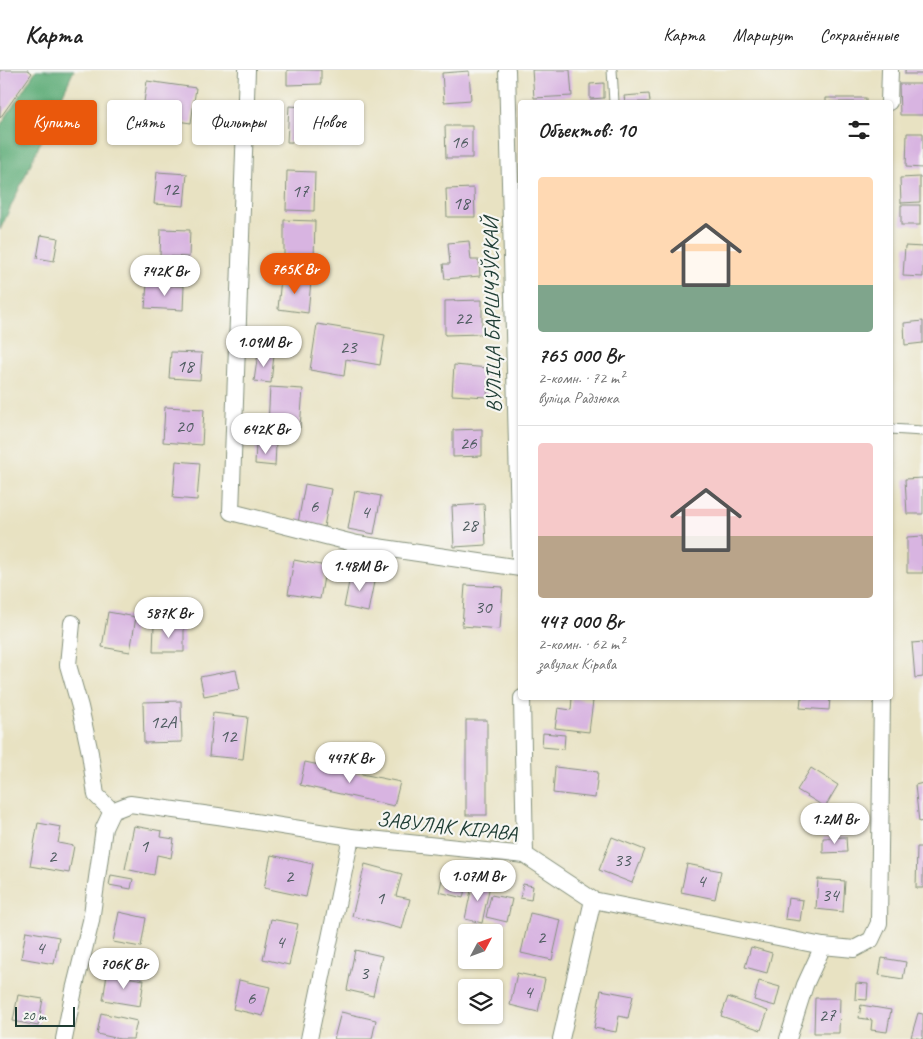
<!DOCTYPE html>
<html lang="ru">
<head>
<meta charset="utf-8">
<style>
  :root { --surface:#fff; --page:#f6f6f6; --text:#222; --muted:#767676; --line:#e0e0e0; --accent:#ea580c }
  body { margin:0; font-family:Caveat,sans-serif; background:var(--page); color:var(--text); height:100vh; display:flex; flex-direction:column; font-size:19px; white-space:nowrap }
  * { box-sizing:border-box; margin:0 }
  p { font-size:16px; color:var(--muted) }
  .icon { flex:none; width:28px; height:28px; fill:none; stroke:currentColor; stroke-width:2; stroke-linecap:round; stroke-linejoin:round }
  .map { position:relative; flex:1; overflow:hidden }
  .details { position:absolute; left:518px; top:30px; width:375px; height:600px; display:flex; flex-direction:column; background:var(--surface); border-radius:5px; box-shadow:0 1px 4px #0004 }
  .details>* { flex:none }
  .top-card { position:absolute; left:15px; top:30px; width:428px; height:45px; display:flex; gap:10px }
  .needle { width:32px; rotate:49deg }
  .buttons { position:absolute; left:458px; top:854px; display:grid; gap:10px }
  .buttons a { display:grid; place-items:center; width:45px; height:45px; border-radius:5px; background:var(--surface); box-shadow:0 1px 4px #0004; font-size:25px }
  .scale { position:absolute; left:15px; bottom:12px; width:60px; box-sizing:border-box; padding-left:5px; border:2px solid #1f3d34; border-top:0; font-size:14px; line-height:18px; white-space:nowrap; color:#1f3d34; -webkit-text-stroke:4px #f6f6f2; paint-order:stroke }
  .price { position:absolute; translate:-50% -42px; padding:0 11px; border-radius:18px; background:#fff; color:#222; font-size:16px; line-height:32px; filter:drop-shadow(0 1px 2px #0008) }
  .price::after { content:''; position:absolute; left:50%; top:30px; width:15px; height:11px; margin-left:-8px; background:inherit; clip-path:polygon(0 0,100% 0,50% 100%) }
  .price.current { background:var(--accent); color:#fff }
  ul { padding:0; list-style:none }
  li { display:grid; align-content:center; gap:10px; height:265px; padding:0 20px }
  li+li { border-top:1px solid var(--line) }
  li span { display:grid; place-items:center; height:155px; border-radius:5px; color:#555 }
  li>.icon { margin-inline-start:auto }
  span .icon { width:90px; height:90px; fill:#fffc; stroke-width:1 }
  li b { font-size:21px }
  h2 { display:flex; justify-content:space-between; align-items:center; height:60px; padding:0 20px; font-size:21px }
  .chip { padding:0 18px; border-radius:5px; background:var(--surface); box-shadow:0 1px 4px #0004; font-size:18px; line-height:45px }
  .chip.current { background:var(--accent); color:#fff }
  header { display:flex; align-items:center; gap:30px; box-sizing:border-box; height:70px; padding:0 25px; background:var(--surface); border-bottom:1px solid var(--line) }
  header strong { font-size:24px }
  nav { display:flex; gap:28px; margin-inline-start:auto; font-size:18px }
  .map>svg:first-child { display:block }
</style>
</head>
<body>
<header>
<strong>Карта</strong>
<nav><a>Карта</a><a>Маршрут</a><a>Сохранённые</a></nav>
</header>
<div class="map">
<svg width="923" height="969" viewBox="0 0 923 969">
  <rect width="100%" height="100%" fill="#f6f6f2"/>
  <filter id="ink" filterUnits="userSpaceOnUse"><feTurbulence type="fractalNoise" baseFrequency=".02" numOctaves="2"/><feDisplacementMap in="SourceGraphic" scale="10" xChannelSelector="R" yChannelSelector="G"/><feConvolveMatrix kernelMatrix="1 2 1 2 8 2 1 2 1" color-interpolation-filters="sRGB"/></filter>
  <filter id="wash" filterUnits="userSpaceOnUse"><feTurbulence type="fractalNoise" baseFrequency=".0096" numOctaves="4" result="noise"/><feDisplacementMap in="SourceGraphic" scale="20" xChannelSelector="R" yChannelSelector="G"/><feGaussianBlur stdDeviation="1.12" result="paint"/><feColorMatrix in="noise" values="0 0 0 0 0 0 0 0 0 0 0 0 0 0 0 0 0 1.4 0 .05"/><feComposite in="paint" operator="in"/></filter>
  <g filter="url(#wash)">
    <rect width="100%" height="100%" fill="#e8e2c2"/>
    <polygon fill="#5dac77" stroke="#3e7456" points="36,0 74,0 0,160 0,56"/>
    <g id="blocks">
      <g fill="#d8b4e1">
        <polygon points="0,0 28,0 32,3 0,48"/>
        <polygon points="287,0 321,0 321,14 287,15"/>
        <polygon points="532,0 570,0 572,26 534,28"/>
        <rect x="905" y="0" width="18" height="4"/>
        <polygon points="469,1 471,30 444,32 442,3"/>
        <polygon points="147,11 196,18 191,53 142,46"/>
        <polygon points="604,13 604,28 590,29 590,14"/>
        <polygon points="899,14 923,14 923,45 900,45"/>
        <polygon points="649,24 650,32 625,32 624,26"/>
        <rect x="826" y="28" width="40" height="4"/>
        <polygon points="289,36 319,38 317,73 287,72"/>
        <polygon points="445,56 472,56 472,88 446,88"/>
        <polygon points="907,63 923,63 923,98 906,97"/>
        <polygon points="287,101 315,102 314,141 286,140"/>
        <polygon points="157,102 187,104 184,136 154,134"/>
        <polygon points="920,107 920,132 901,133 900,108"/>
        <polygon points="474,118 475,147 447,147 446,119"/>
        <rect x="901" y="135" width="19" height="20"/>
        <polygon points="284,150 315,151 314,190 284,189"/>
        <polygon points="161,159 190,160 189,187 160,186"/>
        <polygon points="41,165 58,168 54,191 37,188"/>
        <polygon points="469,171 471,190 479,190 480,206 445,209 443,194 450,194 448,173"/>
        <polygon points="905,176 923,177 923,207 903,206"/>
        <polygon points="281,208 311,211 308,243 278,239"/>
        <polygon points="147,214 184,216 183,240 145,238"/>
        <polygon points="482,230 482,264 445,265 445,231"/>
        <polygon points="923,251 923,273 905,275 904,253"/>
        <polygon points="317,254 385,265 380,295 346,289 344,306 310,300"/>
        <polygon points="171,282 202,283 200,310 169,308"/>
        <polygon points="258,283 274,285 271,313 254,311"/>
        <polygon points="454,295 489,298 487,327 452,325"/>
        <polygon points="270,317 303,319 300,358 268,355"/>
        <polygon points="165,337 204,339 202,375 163,372"/>
        <polygon points="482,359 482,386 453,387 453,360"/>
        <polygon points="256,373 276,375 275,396 255,394"/>
        <polygon points="176,391 200,393 197,430 173,428"/>
        <polygon points="923,408 923,444 907,444 905,409"/>
        <polygon points="305,414 331,419 324,457 298,453"/>
        <polygon points="355,421 381,426 374,464 348,459"/>
        <polygon points="484,434 486,475 454,477 452,436"/>
        <polygon points="923,466 923,503 907,503 907,467"/>
        <polygon points="294,490 326,496 320,529 288,524"/>
        <polygon points="351,502 375,507 368,542 344,537"/>
        <polygon points="465,515 503,517 500,559 462,556"/>
        <polygon points="108,542 136,547 130,582 102,577"/>
        <polygon points="154,555 184,555 184,582 153,582"/>
        <polygon points="923,572 923,607 915,608 912,573"/>
        <polygon points="236,600 240,619 204,626 200,607"/>
        <polygon points="572,628 593,631 589,662 555,658 558,638 571,640"/>
        <polygon points="801,628 830,628 829,640 800,638"/>
        <polygon points="181,631 182,672 144,673 143,632"/>
        <polygon points="213,643 248,647 243,689 209,686"/>
        <rect x="466" y="650" width="21" height="95"/>
        <polygon points="543,663 565,665 564,679 542,677"/>
        <polygon points="305,692 400,712 394,736 300,715"/>
        <polygon points="555,697 598,702 595,728 553,723"/>
        <polygon points="811,698 838,715 825,737 797,720"/>
        <polygon points="923,713 923,751 919,752 915,715"/>
        <polygon points="38,753 61,757 58,773 74,776 69,803 30,796"/>
        <polygon points="134,756 162,761 161,767 174,769 171,788 157,785 154,805 125,799"/>
        <polygon points="612,767 645,780 632,813 599,800"/>
        <polygon points="846,767 847,782 823,783 823,768"/>
        <polygon points="917,777 923,777 923,818 916,818"/>
        <polygon points="271,785 313,794 306,827 264,818"/>
        <polygon points="365,794 402,804 396,826 410,829 402,859 352,846"/>
        <polygon points="687,794 721,801 715,829 681,822"/>
        <polygon points="445,797 469,802 463,828 439,822"/>
        <polygon points="111,805 133,809 131,819 109,815"/>
        <polygon points="818,809 845,811 843,842 816,839"/>
        <polygon points="473,811 490,815 482,853 465,849"/>
        <polygon points="523,814 533,816 531,830 520,828"/>
        <polygon points="491,825 512,829 507,852 486,847"/>
        <polygon points="788,828 803,830 800,851 785,849"/>
        <polygon points="119,842 146,848 141,877 113,872"/>
        <polygon points="530,843 561,850 552,890 521,883"/>
        <polygon points="271,849 298,854 289,895 263,889"/>
        <polygon points="26,861 59,867 54,894 21,888"/>
        <polygon points="751,877 772,883 767,903 745,897"/>
        <polygon points="355,880 382,886 373,926 347,920"/>
        <polygon points="882,888 906,892 903,909 879,905"/>
        <polygon points="517,903 545,909 538,942 510,935"/>
        <polygon points="107,904 144,910 140,936 103,930"/>
        <polygon points="239,910 270,917 263,946 233,939"/>
        <polygon points="759,911 780,917 775,936 754,930"/>
        <polygon points="856,913 868,914 867,930 855,929"/>
        <polygon points="601,920 633,926 628,948 619,946 616,962 594,958"/>
        <polygon points="18,925 43,929 38,956 13,951"/>
        <polygon points="728,927 768,941 761,960 721,946"/>
        <polygon points="815,928 840,928 839,963 814,963"/>
        <polygon points="861,935 891,940 887,962 871,960 872,950 859,948"/>
        <polygon points="341,942 376,950 372,969 334,969"/>
        <polygon points="101,943 137,951 133,969 120,969 97,964"/>
        <polygon points="918,943 923,944 923,969 911,967"/>
      </g>
    </g>
  </g>
  <g filter="url(#ink)">
    <use href="#blocks" fill-opacity="0" stroke="#84907b" stroke-width="1"/>
    <g fill="none" stroke-linecap="round" stroke-linejoin="round">
      <defs>
        <g id="service">
          <polyline points="612,0 614,32"/>
          <polyline points="890,359 923,361"/>
        </g>
        <g id="minor">
          <polyline points="247,0 231,442 357,474 520,498"/>
          <polyline points="507,0 520,488"/>
          <polyline points="889,32 890,0"/>
          <polyline points="72,553 68,595 80,637 90,683 96,725 112,741"/>
          <polyline points="522,628 525,785"/>
          <polyline points="112,741 130,734 218,746 351,767 525,785 593,830 823,876"/>
          <polyline points="64,969 74,920 91,851 104,758 112,741"/>
          <polyline points="309,969 351,767"/>
          <polyline points="561,969 593,830"/>
          <polyline points="788,969 805,915 823,876 854,879 871,870 879,853 882,628"/>
        </g>
      </defs>
      <use href="#service" stroke="#84907b" stroke-width="11"/>
      <use href="#minor" stroke="#84907b" stroke-width="18"/>
      <use href="#service" stroke="#fff" stroke-width="9"/>
      <use href="#minor" stroke="#fff" stroke-width="16"/>
    </g>
  </g>
  <g text-anchor="middle" dominant-baseline="central" stroke-width="4.5" stroke-linejoin="round" paint-order="stroke">
    <g font-size="19" fill="#4d5b5f">
      <text x="459" y="72">16</text>
      <text x="170" y="119">12</text>
      <text x="300" y="121">17</text>
      <text x="461" y="133">18</text>
      <text x="463" y="248">22</text>
      <text x="348" y="277">23</text>
      <text x="185" y="296">18</text>
      <text x="184" y="356">20</text>
      <text x="468" y="373">26</text>
      <text x="314" y="436">6</text>
      <text x="365" y="442">4</text>
      <text x="469" y="455">28</text>
      <text x="483" y="537">30</text>
      <text x="163" y="652">12А</text>
      <text x="228" y="666">12</text>
      <text x="144" y="776">1</text>
      <text x="52" y="786">2</text>
      <text x="622" y="790">33</text>
      <text x="289" y="806">2</text>
      <text x="701" y="811">4</text>
      <text x="830" y="825">34</text>
      <text x="380" y="828">1</text>
      <text x="541" y="867">2</text>
      <text x="280" y="872">4</text>
      <text x="40" y="878">4</text>
      <text x="364" y="903">3</text>
      <text x="528" y="922">4</text>
      <text x="251" y="928">6</text>
      <text x="827" y="945">27</text>
    </g>
    <g font-size="21" fill="#1f3d34" stroke="#f6f6f2">
      <text transform="translate(492 245) rotate(-91)">ВУЛІЦА БАРШЧЭЎСКАЙ</text>
      <text transform="translate(447 756) rotate(6)">ЗАВУЛАК КІРАВА</text>
    </g>
  </g>
</svg>
<div class="buttons">
<a><svg class="needle" viewBox="-14 -14 28 28"><path d="M0-13l5 13h-10z" fill="#e53935"/><path d="M0 13l5-13h-10z" fill="#767676"/></svg></a>
<a><svg class="icon" aria-label="layers" viewBox="0 0 24 24"><path d="M12 4l9 5-9 5-9-5zM3 14l9 5 9-5"/></svg></a>
</div>
<div class="scale">20 m</div>
<b class="price current" style="left:295px;top:225px">765K Br</b>
<b class="price" style="left:165px;top:227px">742K Br</b>
<b class="price" style="left:264px;top:298px">1.09M Br</b>
<b class="price" style="left:266px;top:385px">642K Br</b>
<b class="price" style="left:360px;top:522px">1.48M Br</b>
<b class="price" style="left:169px;top:569px">587K Br</b>
<b class="price" style="left:350px;top:714px">447K Br</b>
<b class="price" style="left:835px;top:775px">1.2M Br</b>
<b class="price" style="left:478px;top:832px">1.07M Br</b>
<b class="price" style="left:124px;top:920px">706K Br</b>
<div class="top-card">
<a class="chip current">Купить</a>
<a class="chip">Снять</a>
<a class="chip">Фильтры</a>
<a class="chip">Новое</a>
</div>
<section class="details">
<h2>Объектов: 10<svg class="icon" aria-label="filters" viewBox="0 0 24 24"><path d="M4 7h16M4 17h16"/><circle cx="9" cy="7" r="2"/><circle cx="15" cy="17" r="2"/></svg></h2>
<ul>
<li><span style="background:linear-gradient(#ffd9b3 70%,#7fa58c 0)"><svg class="icon" aria-label="home" viewBox="0 0 24 24"><path d="M3 11l9-7 9 7M6 9v11h12V9"/></svg></span><div><b>765 000 Br</b><p>2-комн. · 72 m²</p><p>вуліца Радзюка</p></div></li>
<li><span style="background:linear-gradient(#f6c9c9 60%,#b9a48a 0)"><svg class="icon" aria-label="home" viewBox="0 0 24 24"><path d="M3 11l9-7 9 7M6 9v11h12V9"/></svg></span><div><b>447 000 Br</b><p>2-комн. · 62 m²</p><p>завулак Кірава</p></div></li>
</ul>
</section>
</div>
</body>
</html>
